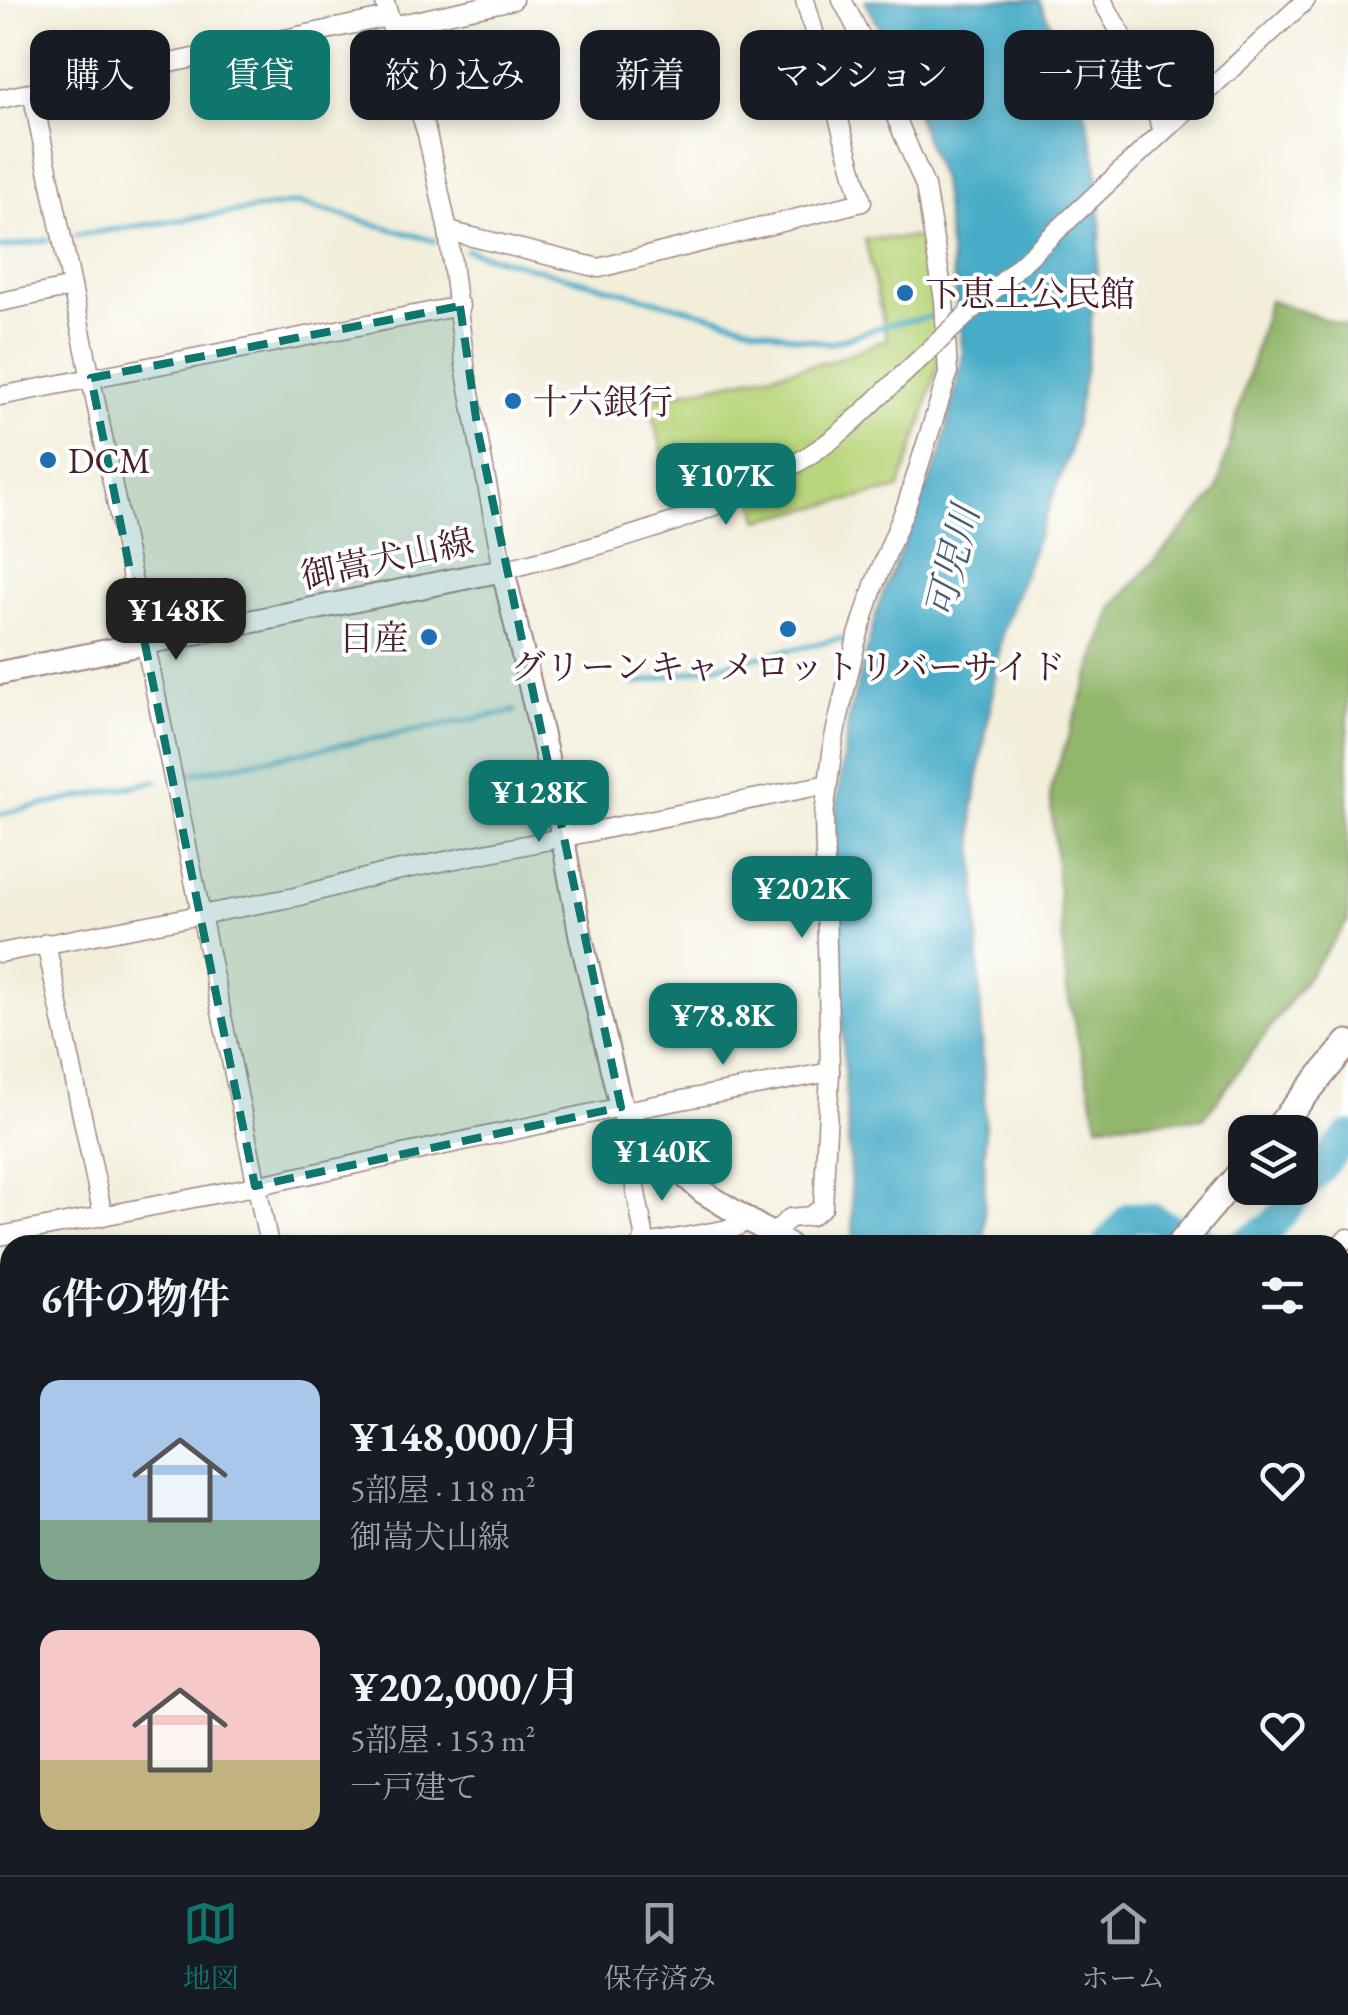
<!DOCTYPE html>
<html lang="ja">
<head>
<meta charset="utf-8">
<style>
  :root { --surface:#171b24; --page:#20242c; --text:#f1f3f6; --muted:#9ea1a6; --line:#363941; --accent:#0f766e }
  body { margin:0; font-family:"EB Garamond","Noto Serif JP",serif; background:var(--page); color:var(--text); height:100vh; display:flex; flex-direction:column; font-size:38px; white-space:nowrap }
  * { box-sizing:border-box; margin:0 }
  p { font-size:32px; color:var(--muted) }
  .icon { flex:none; width:55px; height:55px; fill:none; stroke:currentColor; stroke-width:2; stroke-linecap:round; stroke-linejoin:round }
  .map { position:relative; flex:1; overflow:hidden }
  .sheet { position:absolute; left:0px; top:1235px; width:1350px; height:640px; display:flex; flex-direction:column; background:var(--surface); border-radius:30px 30px 0 0; box-shadow:0 5px 15px #0003 }
  .sheet>* { flex:none }
  .guide { position:absolute; left:30px; top:30px; width:1290px; height:90px; display:flex; gap:20px }
  .fabs { position:absolute; left:1228px; top:1115px; display:grid; gap:20px }
  .fabs a { display:grid; place-items:center; width:90px; height:90px; border-radius:20px; background:var(--surface); box-shadow:0 5px 15px #0003; font-size:50px }
  .price { position:absolute; translate:-50% -85px; padding:0 22px; border-radius:20px; background:var(--accent); color:#fff; font-size:32px; line-height:65px; filter:drop-shadow(0 2px 5px #0008) }
  .price::after { content:''; position:absolute; left:50%; top:60px; width:30px; height:22px; margin-left:-15px; background:inherit; clip-path:polygon(0 0,100% 0,50% 100%) }
  .price.active { background:#222; color:#fff }
  ul { padding:0; list-style:none }
  li { display:flex; align-items:center; gap:30px; height:250px; padding:0 40px }
  li span { display:grid; place-items:center; flex:none; width:280px; height:200px; border-radius:20px; color:#555 }
  li>.icon { margin-inline-start:auto }
  span .icon { width:120px; height:120px; fill:#fffc; stroke-width:1 }
  li b { font-size:42px }
  h2 { display:flex; justify-content:space-between; align-items:center; height:120px; padding:0 40px; font-size:42px }
  .pill { padding:0 35px; border-radius:20px; background:var(--surface); box-shadow:0 5px 15px #0003; font-size:35px; line-height:90px }
  .pill.active { background:var(--accent); color:#fff }
  .dock { display:flex; justify-content:space-around; align-items:center; height:140px; border-top:2px solid var(--line); background:var(--surface); font-size:28px; color:var(--muted) }
  .dock a { display:grid; justify-items:center; gap:5px }
  .dock .active { color:var(--accent) }
  .map>svg:first-child { display:block }
</style>
</head>
<body>
<div class="map">
<svg width="1348" height="1875" viewBox="0 0 1348 1875">
  <rect width="100%" height="100%" fill="#fff"/>
  <filter id="ink" filterUnits="userSpaceOnUse"><feTurbulence type="fractalNoise" baseFrequency=".01" numOctaves="2"/><feDisplacementMap in="SourceGraphic" scale="20" xChannelSelector="R" yChannelSelector="G"/><feConvolveMatrix kernelMatrix="1 2 1 2 8 2 1 2 1" color-interpolation-filters="sRGB"/></filter>
  <filter id="wash" filterUnits="userSpaceOnUse"><feTurbulence type="fractalNoise" baseFrequency=".0048" numOctaves="4" result="noise"/><feDisplacementMap in="SourceGraphic" scale="40" xChannelSelector="R" yChannelSelector="G"/><feGaussianBlur stdDeviation="2.25" result="paint"/><feColorMatrix in="noise" values="0 0 0 0 0 0 0 0 0 0 0 0 0 0 0 0 0 1.4 0 .05"/><feComposite in="paint" operator="in"/></filter>
  <g filter="url(#wash)">
    <rect width="100%" height="100%" fill="#f2eeda"/>
    <polygon fill="#b9d67d" stroke="#827a54" stroke-width="2.5" points="934,237 946,332 923,419 899,489 759,520 752,491 681,519 648,399 832,361 887,339 865,239"/>
    <polygon fill="#92b76c" stroke="#6e6b4c" stroke-width="2.5" points="1269,300 1348,327 1348,921 1204,1118 1098,1124 1067,991 1050,790 1113,607 1216,493"/>
    <g fill="#47acc7" stroke="#486679" stroke-width="2.5">
      <polygon points="865,0 1039,0 1078,81 1096,159 1101,228 1086,367 1069,454 1003,630 973,809 985,1120 984,1245 854,1245 832,841 849,716 879,603 941,454 963,355 941,181 896,60"/>
      <polygon points="866,1865 1013,1865 1014,1875 867,1875"/>
    </g>
    <g fill="none" stroke-linecap="round" stroke-linejoin="round">
      <g stroke="#47acc7" stroke-width="5">
        <polyline points="76,235 298,203 435,241"/>
        <polyline points="0,248 48,240"/>
        <polyline points="466,250 797,338 830,343 887,325 962,311"/>
        <polyline points="634,684 839,639 850,642"/>
        <polyline points="185,775 515,711"/>
        <polyline points="0,814 157,781"/>
      </g>
      <g stroke="#47acc7" stroke-width="30">
        <polyline points="1107,1245 1130,1217 1152,1218 1207,1245"/>
        <polyline points="1241,1245 1272,1226 1348,1136"/>
      </g>
    </g>
  </g>
  <g filter="url(#ink)">
    <g fill="none" stroke-linecap="round" stroke-linejoin="round">
      <defs>
        <g id="minor">
          <path d="M384,0L427,134L448,231L466,372L503,570C618,541 720,517 820,448C847,430 871,404 895,382"/>
          <polyline points="1102,0 1132,53 1163,130"/>
          <polyline points="391,26 513,0"/>
          <polyline points="32,92 269,1245"/>
          <polyline points="0,99 388,17"/>
          <polyline points="1152,142 1306,0"/>
          <polyline points="448,231 599,268 862,202 805,0"/>
          <polyline points="0,302 72,287"/>
          <polyline points="0,396 460,306"/>
          <polyline points="46,943 103,1216"/>
          <polyline points="0,953 295,897 381,874 828,784"/>
          <polyline points="624,1111 830,1072"/>
          <polyline points="771,1235 790,1218 811,1216 823,1207 830,1072 824,815 834,738 856,642 874,585 907,504 948,374 944,300 925,186 866,46 842,0"/>
          <polyline points="0,1236 255,1186 621,1107 631,1166"/>
          <polyline points="640,1245 734,1228 747,1221"/>
          <polyline points="646,1245 631,1166 655,1150"/>
          <polyline points="1339,1245 1348,1238"/>
          <polyline points="0,1407 10,1406"/>
          <polyline points="1340,1493 1348,1495"/>
          <polyline points="0,1635 10,1627"/>
          <polyline points="848,1865 849,1875"/>
          <polyline points="1035,1865 1036,1875"/>
          <polyline points="2,1875 11,1865"/>
          <polyline points="232,1875 238,1865"/>
          <polyline points="575,1875 582,1866"/>
          <polyline points="687,1875 696,1865"/>
          <polyline points="774,1875 775,1865"/>
        </g>
        <g id="major">
          <polyline points="0,673 503,570 552,779 581,938 621,1107 655,1150 703,1192 789,1245"/>
          <polyline points="0,1714 10,1732"/>
          <polyline points="95,1865 101,1875"/>
          <polyline points="1322,1865 1328,1875"/>
        </g>
        <g id="highway">
          <polyline points="1274,1132 1348,1043"/>
          <polyline points="1179,1245 1245,1167"/>
          <polyline points="644,1875 653,1865"/>
        </g>
      </defs>
      <use href="#minor" stroke="#9e8682" stroke-width="21"/>
      <use href="#major" stroke="#9e8682" stroke-width="26"/>
      <use href="#highway" stroke="#9e8682" stroke-width="29"/>
      <use href="#minor" stroke="#fff" stroke-width="18"/>
      <use href="#major" stroke="#fff" stroke-width="22"/>
      <use href="#highway" stroke="#fff" stroke-width="25"/>
      <defs>
        <polyline id="minor-bridge" points="895,382 1152,142"/>
      </defs>
      <use href="#minor-bridge" stroke="#9e8682" stroke-width="21" stroke-linecap="butt"/>
      <use href="#minor-bridge" stroke="#fff" stroke-width="18"/>
    </g>
  </g>
  <path fill="#0f766e" fill-opacity="0.2" stroke="#0f766e" stroke-width="8" stroke-dasharray="20 12" stroke-linejoin="round" d="M460,306L478,432L621,1107L255,1186L91,378Z"/>
  <g fill="#1f6fb2" stroke="#fff" stroke-width="4">
    <circle cx="905" cy="293" r="10"/>
    <circle cx="513" cy="401" r="10"/>
    <circle cx="48" cy="460" r="10"/>
    <circle cx="788" cy="629" r="10"/>
    <circle cx="429" cy="637" r="10"/>
  </g>
  <g text-anchor="middle" dominant-baseline="central" stroke-width="8" stroke-linejoin="round" paint-order="stroke">
    <g font-size="35" fill="#4a1f2b" stroke="#fff" text-anchor="start">
      <text x="925" y="293">下恵土公民館</text>
      <text x="533" y="401">十六銀行</text>
      <text x="68" y="460">DCM</text>
      <text x="409" y="637" text-anchor="end">日産</text>
      <text x="788" y="666" text-anchor="middle">グリーンキャメロットリバーサイド</text>
    </g>
    <g font-size="35" fill="#4a1f2b" stroke="#fff">
      <text transform="translate(387 558) rotate(-12)">御嵩犬山線</text>
    </g>
    <g font-size="38" font-style="italic" fill="#495e71" stroke="#fff">
      <text transform="translate(952 562) rotate(-76)">可児川</text>
    </g>
  </g>
</svg>
<div class="fabs">
<a><svg class="icon" aria-label="layers" viewBox="0 0 24 24"><path d="M12 4l9 5-9 5-9-5zM3 14l9 5 9-5"/></svg></a>
</div>
<b class="price" style="left:726px;top:528px">¥107K</b>
<b class="price active" style="left:176px;top:663px">¥148K</b>
<b class="price" style="left:539px;top:845px">¥128K</b>
<b class="price" style="left:802px;top:941px">¥202K</b>
<b class="price" style="left:723px;top:1068px">¥78.8K</b>
<b class="price" style="left:662px;top:1204px">¥140K</b>
<div class="guide">
<a class="pill">購入</a>
<a class="pill active">賃貸</a>
<a class="pill">絞り込み</a>
<a class="pill">新着</a>
<a class="pill">マンション</a>
<a class="pill">一戸建て</a>
</div>
<section class="sheet">
<h2>6件の物件<svg class="icon" aria-label="filters" viewBox="0 0 24 24"><path d="M4 7h16M4 17h16"/><circle cx="9" cy="7" r="2"/><circle cx="15" cy="17" r="2"/></svg></h2>
<ul>
<li><span style="background:linear-gradient(#a9c7e8 70%,#7fa58c 0)"><svg class="icon" aria-label="home" viewBox="0 0 24 24"><path d="M3 11l9-7 9 7M6 9v11h12V9"/></svg></span><div><b>¥148,000/月</b><p>5部屋 · 118 m²</p><p>御嵩犬山線</p></div><svg class="icon" aria-label="heart" viewBox="0 0 24 24"><path d="M12 20l-8-8c-3-5 5-10 8-4 3-6 11-1 8 4z"/></svg></li>
<li><span style="background:linear-gradient(#f6c9c9 65%,#c2b280 0)"><svg class="icon" aria-label="home" viewBox="0 0 24 24"><path d="M3 11l9-7 9 7M6 9v11h12V9"/></svg></span><div><b>¥202,000/月</b><p>5部屋 · 153 m²</p><p>一戸建て</p></div><svg class="icon" aria-label="heart" viewBox="0 0 24 24"><path d="M12 20l-8-8c-3-5 5-10 8-4 3-6 11-1 8 4z"/></svg></li>
</ul>
</section>
</div>
<nav class="dock">
<a class="active"><svg class="icon" aria-label="map" viewBox="0 0 24 24"><path d="M3 6l6-2 6 2 6-2v14l-6 2-6-2-6 2zM9 4v14M15 6v14"/></svg>地図</a>
<a><svg class="icon" aria-label="saved" viewBox="0 0 24 24"><path d="M7 4h10v16l-5-4-5 4z"/></svg>保存済み</a>
<a><svg class="icon" aria-label="home" viewBox="0 0 24 24"><path d="M3 11l9-7 9 7M6 9v11h12V9"/></svg>ホーム</a>
</nav>
</body>
</html>
